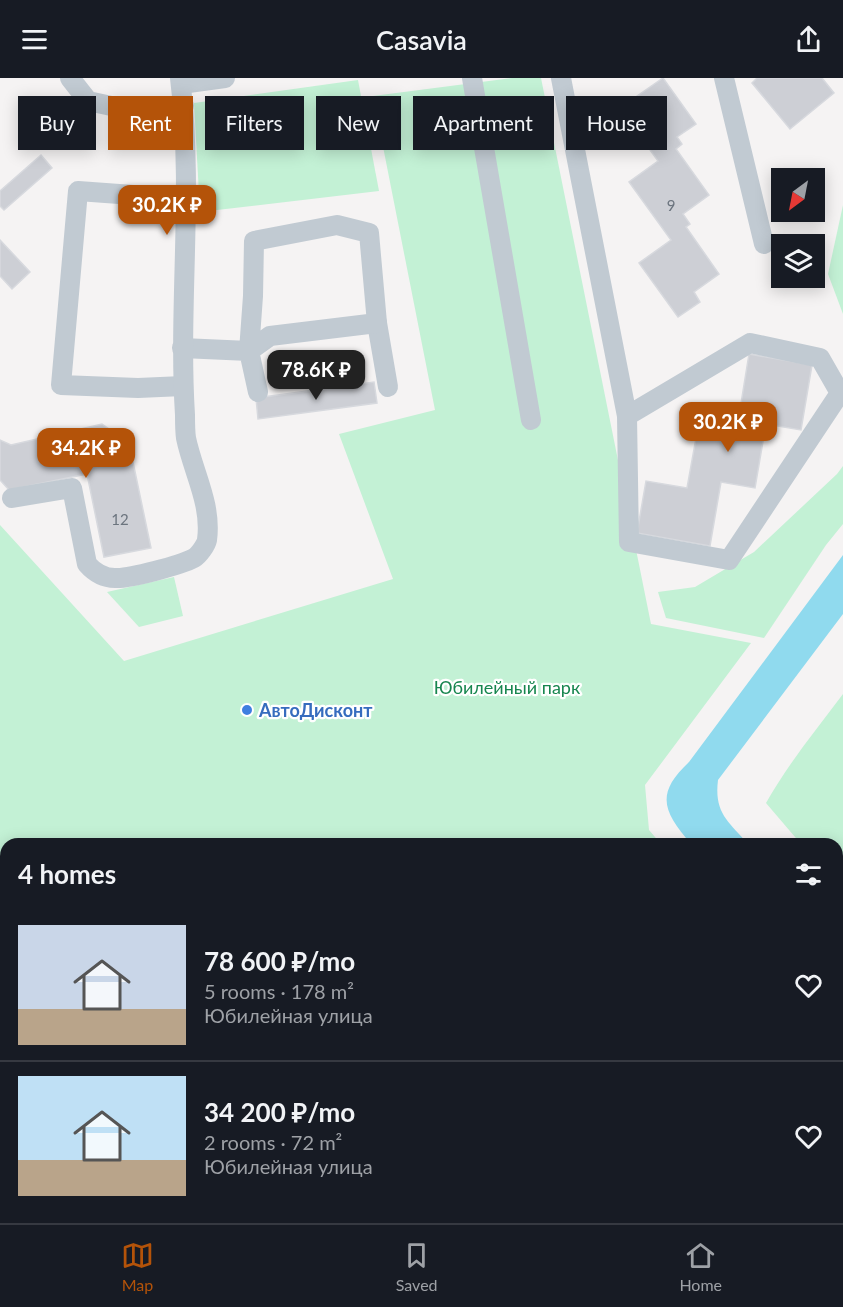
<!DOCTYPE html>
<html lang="en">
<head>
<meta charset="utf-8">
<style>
  :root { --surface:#171b24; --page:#242831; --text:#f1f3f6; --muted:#9ea1a6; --line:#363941; --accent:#b45309 }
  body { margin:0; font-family:Lato,sans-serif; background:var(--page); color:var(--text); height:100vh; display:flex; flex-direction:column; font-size:22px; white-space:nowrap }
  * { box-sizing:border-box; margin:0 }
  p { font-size:20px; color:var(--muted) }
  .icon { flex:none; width:33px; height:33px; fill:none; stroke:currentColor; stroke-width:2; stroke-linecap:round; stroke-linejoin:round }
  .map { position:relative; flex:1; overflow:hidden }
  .sheet { position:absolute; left:0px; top:760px; width:843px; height:386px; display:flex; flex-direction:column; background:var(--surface); border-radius:18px 18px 0 0; box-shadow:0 3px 15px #0003 }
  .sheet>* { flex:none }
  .hud { position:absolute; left:18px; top:18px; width:807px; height:54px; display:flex; gap:12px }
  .needle { width:39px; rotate:212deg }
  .tools { position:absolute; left:771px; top:90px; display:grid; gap:12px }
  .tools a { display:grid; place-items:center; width:54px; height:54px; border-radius:0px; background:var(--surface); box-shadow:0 3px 15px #0003; font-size:30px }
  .price { position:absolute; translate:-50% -51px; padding:0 14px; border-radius:12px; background:var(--accent); color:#fff; font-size:20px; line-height:39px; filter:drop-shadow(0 2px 3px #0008) }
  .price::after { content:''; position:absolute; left:50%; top:36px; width:18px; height:14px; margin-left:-9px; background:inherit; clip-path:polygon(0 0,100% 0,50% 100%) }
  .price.selected { background:#222; color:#fff }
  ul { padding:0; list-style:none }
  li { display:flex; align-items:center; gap:18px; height:150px; padding:0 18px }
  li+li { border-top:2px solid var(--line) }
  li span { display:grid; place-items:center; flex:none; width:168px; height:120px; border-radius:0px; color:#555 }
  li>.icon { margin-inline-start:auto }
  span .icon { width:72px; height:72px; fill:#fffc; stroke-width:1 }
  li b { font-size:26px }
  h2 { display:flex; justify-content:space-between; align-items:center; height:72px; padding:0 18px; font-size:26px }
  .pill { padding:0 21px; border-radius:0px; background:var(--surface); box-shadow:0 3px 15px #0003; font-size:21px; line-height:54px }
  .pill.selected { background:var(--accent); color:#fff }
  header { display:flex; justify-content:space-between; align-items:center; height:78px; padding:0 18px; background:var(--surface); font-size:27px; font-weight:600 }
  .dock { display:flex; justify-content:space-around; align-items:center; height:84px; border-top:2px solid var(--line); background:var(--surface); font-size:16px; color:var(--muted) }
  .dock a { display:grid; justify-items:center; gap:3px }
  .dock .selected { color:var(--accent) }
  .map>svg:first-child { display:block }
</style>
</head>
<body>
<header><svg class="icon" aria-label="menu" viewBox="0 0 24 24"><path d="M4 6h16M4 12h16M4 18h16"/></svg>Casavia<svg class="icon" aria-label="share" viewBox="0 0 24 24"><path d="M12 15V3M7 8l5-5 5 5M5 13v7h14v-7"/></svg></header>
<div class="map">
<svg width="843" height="1145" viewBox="0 0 843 1145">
  <rect width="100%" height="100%" fill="#f5f3f3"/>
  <g fill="#c3f1d5">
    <polygon points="512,0 541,0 651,546 751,565 645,707 649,752 661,766 6,766 6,1078 0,1069 0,447 124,583 393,501 339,356 435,332 373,18"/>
    <polygon points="358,2 379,113 200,134 194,25"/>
    <polygon points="843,127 843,236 828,196"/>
    <polygon points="843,388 843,446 826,467 764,560 666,540 658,514 695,509 754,474 837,396"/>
    <polygon points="174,499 183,538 139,549 107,514"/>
    <path d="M843,616V817L837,810V766H801L766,725C788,686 816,652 843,616Z"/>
    <polygon points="837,983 843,990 843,1145 51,1145 47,1140 837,1140"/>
  </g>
  <g fill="#90daee">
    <path d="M843,477V536L718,702C714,735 728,743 748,766H691C663,733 655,716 689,684Z"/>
    <polygon points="837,872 843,880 843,949 837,942"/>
  </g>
  <g fill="#cdcfd5" stroke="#d7d9de" stroke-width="1.5">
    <polygon points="663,0 696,46 677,59 682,66 676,71 709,117 683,136 690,146 686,149 719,196 694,214 700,224 678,239 639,185 671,162 629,104 658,83 620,30"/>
    <polygon points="757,0 822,0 834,15 790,51 752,5"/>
    <polygon points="41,77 52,90 4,132 0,128 0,113"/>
    <polygon points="0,162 30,194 12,211 0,198"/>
    <polygon points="749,276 812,287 801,352 766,346 755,410 721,404 710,468 637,455 646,403 687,410 698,349 736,356"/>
    <polygon points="374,304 377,325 258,341 256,320"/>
    <polygon points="102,346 129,365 151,470 104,479 87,396 9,412 0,402 0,362 11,367"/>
  </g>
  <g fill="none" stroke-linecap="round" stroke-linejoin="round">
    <g stroke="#c1cad2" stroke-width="20">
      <polyline points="70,0 88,23 130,32 184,28"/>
      <polyline points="472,0 531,342"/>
      <polyline points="561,0 627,338 629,464 729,482 840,315 820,280 750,265 627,338"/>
      <polyline points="724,0 764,166"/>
      <polyline points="181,6 225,0"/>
      <polyline points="377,245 388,309"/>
      <polyline points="182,270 249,273 270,258 377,245 369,155 337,147 254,163 253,218 249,273 258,314"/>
      <polyline points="183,308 138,310 61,307 78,113 188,121"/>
      <path d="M12,420L72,410L87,486C94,494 103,500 115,500C129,501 181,487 194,480C199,477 206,467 207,462C212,426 193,394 186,360C185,353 185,345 185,337C178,225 194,112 180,0"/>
    </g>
  </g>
  <circle fill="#3f7fe0" stroke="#fff" stroke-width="2" cx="247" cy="632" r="6"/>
  <g text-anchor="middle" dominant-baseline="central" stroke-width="4.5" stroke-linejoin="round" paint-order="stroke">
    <g font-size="15" fill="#6b747e">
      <text x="671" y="127">9</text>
      <text x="120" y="441">12</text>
    </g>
    <g font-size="18" fill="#17864f" stroke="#fff">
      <text x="507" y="609">Юбилейный парк</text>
    </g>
    <g font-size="18" font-weight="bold" fill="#366cbe" stroke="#fff" text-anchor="start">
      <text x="259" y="632">АвтоДисконт</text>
    </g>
  </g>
</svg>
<div class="tools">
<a><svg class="needle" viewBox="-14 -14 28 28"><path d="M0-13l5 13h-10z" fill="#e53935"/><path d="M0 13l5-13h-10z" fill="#9ea1a6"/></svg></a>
<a><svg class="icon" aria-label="layers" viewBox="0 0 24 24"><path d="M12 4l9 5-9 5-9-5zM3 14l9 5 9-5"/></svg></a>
</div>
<b class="price" style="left:167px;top:158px">30.2K ₽</b>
<b class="price selected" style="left:316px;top:323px">78.6K ₽</b>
<b class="price" style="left:728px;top:375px">30.2K ₽</b>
<b class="price" style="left:86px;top:401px">34.2K ₽</b>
<div class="hud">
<a class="pill">Buy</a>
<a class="pill selected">Rent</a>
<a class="pill">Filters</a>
<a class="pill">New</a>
<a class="pill">Apartment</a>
<a class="pill">House</a>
</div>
<section class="sheet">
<h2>4 homes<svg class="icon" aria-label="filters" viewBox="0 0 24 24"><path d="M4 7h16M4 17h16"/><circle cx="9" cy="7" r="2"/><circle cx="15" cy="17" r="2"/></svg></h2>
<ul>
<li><span style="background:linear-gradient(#c9d6e8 70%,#b9a48a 0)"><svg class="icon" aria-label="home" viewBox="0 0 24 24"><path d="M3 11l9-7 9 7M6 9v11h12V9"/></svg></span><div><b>78 600 ₽/mo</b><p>5 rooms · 178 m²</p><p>Юбилейная улица</p></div><svg class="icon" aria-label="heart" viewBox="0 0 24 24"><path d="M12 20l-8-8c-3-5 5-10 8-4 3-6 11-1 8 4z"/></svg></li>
<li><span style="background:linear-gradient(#bfe0f5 70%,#b9a48a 0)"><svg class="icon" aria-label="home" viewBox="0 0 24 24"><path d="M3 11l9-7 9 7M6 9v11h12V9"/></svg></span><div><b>34 200 ₽/mo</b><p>2 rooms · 72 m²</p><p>Юбилейная улица</p></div><svg class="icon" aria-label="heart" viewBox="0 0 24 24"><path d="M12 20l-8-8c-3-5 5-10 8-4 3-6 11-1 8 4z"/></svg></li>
</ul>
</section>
</div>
<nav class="dock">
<a class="selected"><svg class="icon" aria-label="map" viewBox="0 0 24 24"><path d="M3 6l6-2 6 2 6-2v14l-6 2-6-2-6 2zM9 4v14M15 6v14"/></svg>Map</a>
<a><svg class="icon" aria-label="saved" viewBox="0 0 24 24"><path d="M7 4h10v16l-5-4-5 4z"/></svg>Saved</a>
<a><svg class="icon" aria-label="home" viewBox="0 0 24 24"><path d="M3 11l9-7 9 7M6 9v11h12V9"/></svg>Home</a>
</nav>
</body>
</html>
